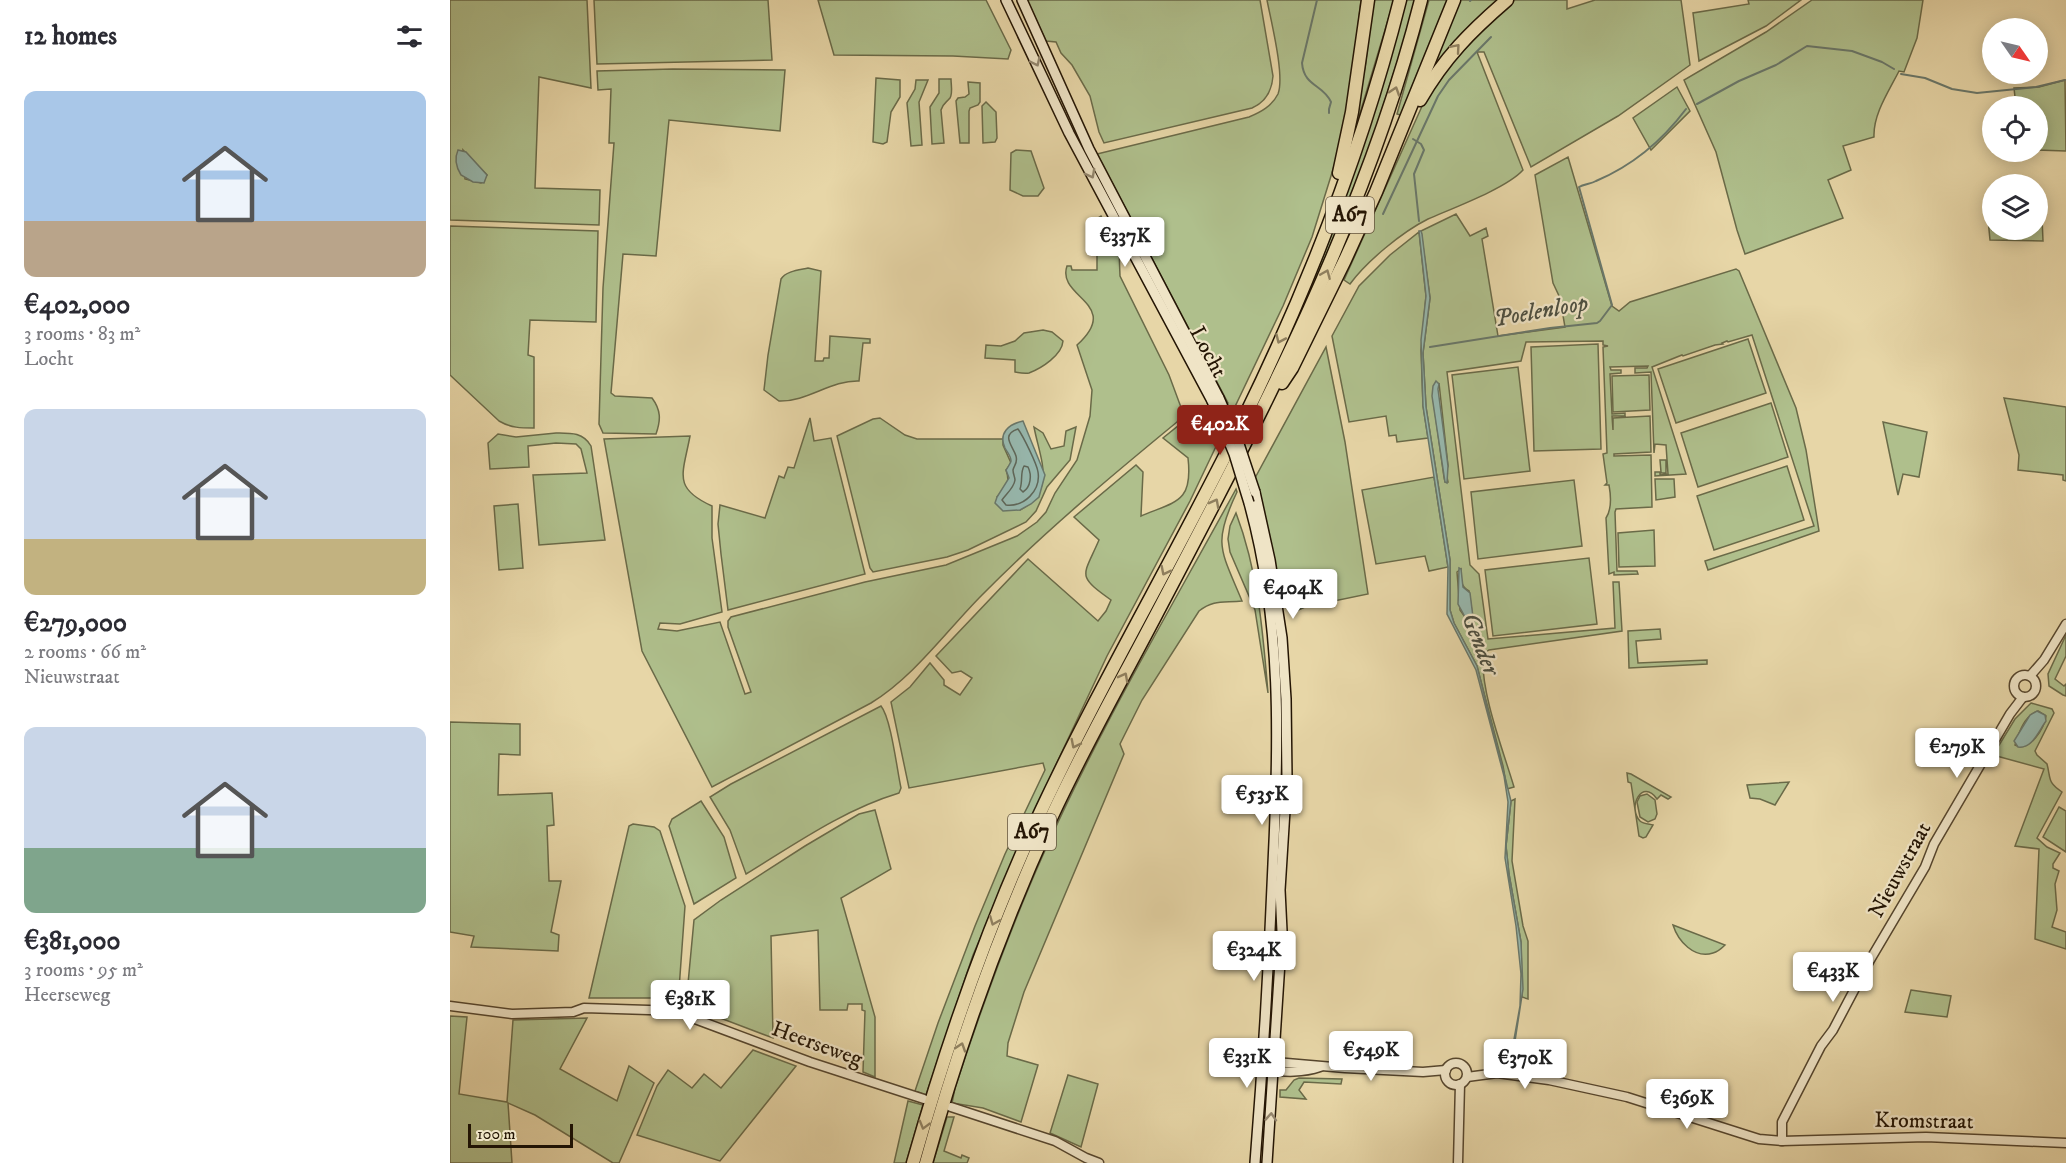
<!DOCTYPE html>
<html lang="en">
<head>
<meta charset="utf-8">
<style>
  :root { --surface:#fff; --page:#f7f7f7; --text:#2b2b33; --muted:#7c7c81; --accent:#8f2418 }
  body { margin:0; font-family:"IM FELL DW Pica",serif; background:var(--page); color:var(--text); height:100vh; display:flex; flex-direction:column; font-size:22px; white-space:nowrap }
  * { box-sizing:border-box; margin:0 }
  p { font-size:20px; color:var(--muted) }
  .icon { flex:none; width:33px; height:33px; fill:none; stroke:currentColor; stroke-width:2; stroke-linecap:round; stroke-linejoin:round }
  .map { position:relative; flex:1; overflow:hidden }
  .panel { display:flex; flex-direction:column; background:var(--surface); width:450px }
  .panel>* { flex:none }
  .needle { width:39px; rotate:124deg }
  .controls { position:absolute; left:1532px; top:18px; display:grid; gap:12px }
  .controls a { display:grid; place-items:center; width:66px; height:66px; border-radius:50%; background:var(--surface); box-shadow:0 3px 15px #0003; font-size:30px }
  .scale { position:absolute; left:18px; bottom:15px; width:105px; box-sizing:border-box; padding-left:6px; border:3px solid #241504; border-top:0; font-size:16px; line-height:21px; white-space:nowrap; color:#241504; -webkit-text-stroke:4px #efe4c6; paint-order:stroke }
  .price { position:absolute; translate:-50% -51px; padding:0 14px; border-radius:6px; background:#fff; color:#222; font-size:20px; line-height:39px; filter:drop-shadow(0 2px 3px #0008) }
  .price::after { content:''; position:absolute; left:50%; top:36px; width:18px; height:14px; margin-left:-9px; background:inherit; clip-path:polygon(0 0,100% 0,50% 100%) }
  .price.on { background:var(--accent); color:#fff }
  ul { padding:0; list-style:none }
  li { display:grid; align-content:center; gap:12px; height:318px; padding:0 24px }
  li span { display:grid; place-items:center; height:186px; border-radius:12px; color:#555 }
  li>.icon { margin-inline-start:auto }
  span .icon { width:108px; height:108px; fill:#fffc; stroke-width:1 }
  li b { font-size:26px }
  h2 { display:flex; justify-content:space-between; align-items:center; height:72px; padding:0 24px; font-size:26px }
  main { display:flex; flex:1; min-height:0 }
  .map>svg:first-child { display:block }
</style>
</head>
<body>
<main>
<section class="panel">
<h2>12 homes<svg class="icon" aria-label="filters" viewBox="0 0 24 24"><path d="M4 7h16M4 17h16"/><circle cx="9" cy="7" r="2"/><circle cx="15" cy="17" r="2"/></svg></h2>
<ul>
<li><span style="background:linear-gradient(#a9c7e8 70%,#b9a48a 0)"><svg class="icon" aria-label="home" viewBox="0 0 24 24"><path d="M3 11l9-7 9 7M6 9v11h12V9"/></svg></span><div><b>€402,000</b><p>3 rooms · 83 m²</p><p>Locht</p></div></li>
<li><span style="background:linear-gradient(#c9d6e8 70%,#c2b280 0)"><svg class="icon" aria-label="home" viewBox="0 0 24 24"><path d="M3 11l9-7 9 7M6 9v11h12V9"/></svg></span><div><b>€279,000</b><p>2 rooms · 66 m²</p><p>Nieuwstraat</p></div></li>
<li><span style="background:linear-gradient(#c9d6e8 65%,#7fa58c 0)"><svg class="icon" aria-label="home" viewBox="0 0 24 24"><path d="M3 11l9-7 9 7M6 9v11h12V9"/></svg></span><div><b>€381,000</b><p>3 rooms · 95 m²</p><p>Heerseweg</p></div></li>
</ul>
</section>
<div class="map">
<svg width="1616" height="1163" viewBox="0 0 1616 1163">
  <rect width="100%" height="100%" fill="#e7d6a7"/>
  <filter id="stains"><feTurbulence type="fractalNoise" baseFrequency=".00333" numOctaves="4"/><feColorMatrix values="0 0 0 0 .2 0 0 0 0 .09 0 0 0 0 .02 0 0 0 .5 -.17"/></filter>
  <radialGradient id="worn" r=".72"><stop offset=".6" stop-color="#630" stop-opacity="0"/><stop offset="1" stop-color="#630" stop-opacity=".3"/></radialGradient>
  <g fill="#afbf8c" stroke="#6a6a48" stroke-width="1.5" fill-rule="evenodd">
    <path d="M0,0H137L141,88L89,77L85,188L150,190L149,225L0,220ZM13,150L37,175L31,183L15,179Z"/>
    <polygon points="144,0 318,0 322,60 147,64"/>
    <polygon points="368,0 536,0 561,50 558,59 503,56 384,55"/>
    <path d="M577,0H810L823,76C822,90 816,102 802,108L654,143L649,132L640,96L622,65L611,53L606,42L596,41Z"/>
    <path d="M817,0H911L902,78L890,147L862,237L833,306L740,501L657,656L603,771L523,955L476,1095L465,1091L488,1023L525,926L555,854L595,770L593,763L459,788L441,702L460,687L480,663L494,680V685L510,695L522,678L511,671L502,673L486,656L578,559L648,621L656,611L661,600C626,575 633,577 649,540L624,517L686,465L693,472L691,516C727,501 743,502 738,458L713,438L733,422L753,413L759,432L778,403L647,154L799,117C811,112 822,106 828,94C835,76 821,21 817,0Z"/>
    <polygon points="923,0 944,0 898,153 909,86 915,68"/>
    <polygon points="956,0 967,0 912,172 848,326 843,325"/>
    <polygon points="979,0 1001,0 954,116 947,114"/>
    <polygon points="1007,0 1052,0 972,91"/>
    <path d="M1065,0H1117V9L1145,0H1231L1240,65L1168,116L1081,167L1034,52H1027L1073,170C1057,188 1003,208 978,219C952,232 917,261 900,284L894,280L973,104L996,68L1033,27Z"/>
    <polygon points="1298,0 1351,0 1316,26 1249,61 1243,13 1299,4"/>
    <path d="M1362,0H1473L1467,38L1454,72L1449,71C1439,91 1423,114 1424,137L1393,146L1401,170L1378,180L1393,218L1295,254L1287,230L1266,152L1234,80L1316,32Z"/>
    <path d="M223,69L335,70L330,131L219,120L206,256L173,254L161,393L165,396L202,398C211,410 211,420 206,434L153,433L149,424L153,288L164,143H159L161,89L148,90L147,71Z"/>
    <polygon points="426,78 450,80 450,97 441,112 437,142 433,144 423,142"/>
    <path d="M489,79H501C501,85 503,93 500,98C496,103 493,103 491,110L494,143L482,144L480,107L489,93Z"/>
    <polygon points="466,80 478,80 469,102 472,145 461,146 457,103 465,89"/>
    <polygon points="1615,80 1616,151 1587,150 1587,106 1566,106 1564,88 1589,87"/>
    <polygon points="518,82 530,83 530,102 528,105 520,108 519,111 519,143 510,143 506,101 508,98 515,97 519,94"/>
    <polygon points="1227,87 1240,111 1201,150 1183,118"/>
    <polygon points="536,102 546,112 547,138 545,142 533,143 532,106"/>
    <polygon points="566,150 581,151 594,188 588,196 573,196 560,190 561,153"/>
    <path d="M1118,157L1162,306L1169,311L1180,302L1286,269L1289,271L1346,408L1356,450L1369,531L1258,570L1255,561L1364,526L1302,335L1278,342L1277,341L1272,343L1273,344L1265,345L1233,356L1232,355L1202,367L1236,474L1205,476V472H1211L1210,460H1216V473H1210V475L1218,474L1216,445L1205,444L1204,453L1201,372L1185,373V368H1197L1198,366L1160,367L1161,370H1171V373L1160,374L1162,414L1175,413V416H1162L1163,430V418L1200,416L1201,452L1164,454V456L1201,455L1202,507L1166,509L1165,512L1167,571H1187L1188,574L1164,575V572L1159,574L1156,518C1162,509 1161,496 1159,485H1155L1157,483L1153,454L1157,453L1153,347L1158,346L1153,345V341L1076,342L1071,361L997,372L1020,565L1029,574L1038,639L1165,628L1163,582H1169L1172,631L1039,650L1033,654C1030,691 1053,750 1064,787L1057,789L1053,766L1027,666L1004,623L1000,610V560L976,407L973,353L980,298L971,231L1006,214L1020,236L1036,228L1038,236L1032,239L1048,336L1115,327L1110,298L1103,283L1085,175ZM989,383L998,466L996,472L998,482H995L994,477L983,398ZM1011,569C1011,579 1010,586 1019,591L1025,633L1030,643H1027L1016,626L1015,617L1010,610L1007,572Z"/>
    <polygon points="1587,194 1591,194 1593,241 1540,240 1536,198 1542,198 1542,230 1587,230"/>
    <path d="M651,216L669,250L670,276L719,375L732,410L731,416L727,422C660,477 593,533 532,595C497,630 464,677 421,703L262,787L192,651L154,439L240,436C233,474 222,488 262,506V538L272,612L230,624L210,623L208,629L227,631L270,622L295,694L301,692L278,627V621L281,617L415,582L496,565L567,536L587,522L596,512L605,493L627,460L640,416L642,390L627,345C673,303 606,298 617,266H621L622,270H647V244L641,243L642,222Z"/>
    <path d="M0,226L148,231L146,322L80,320L78,355L84,357V428C71,428 61,428 49,421L0,375Z"/>
    <polygon points="969,232 976,296 971,350 973,406 978,438 947,442 946,435 939,436 936,416 899,422 882,336 909,286 940,255"/>
    <path d="M358,268L371,271L365,361H373L374,358H379L380,336L420,339V343H413L409,381C381,380 357,402 329,401L314,390L318,355L331,279C336,271 349,270 358,268Z"/>
    <path d="M593,330L602,332L613,341C612,355 592,368 579,373C575,374 570,373 565,372V360L535,358L536,345L551,346L565,341L574,333Z"/>
    <polygon points="1298,339 1316,393 1226,423 1208,369"/>
    <polygon points="1148,344 1151,449 1084,451 1081,347"/>
    <polygon points="876,347 895,442 918,594 855,607 846,611 841,601 837,576 825,575 805,478"/>
    <polygon points="1068,367 1080,471 1014,479 1002,375"/>
    <polygon points="1199,375 1200,410 1163,412 1162,376"/>
    <polygon points="1554,398 1616,407 1616,481 1613,480 1613,475 1568,470 1569,455"/>
    <polygon points="1321,403 1338,457 1248,487 1231,433"/>
    <polygon points="360,418 364,441 381,438 415,574 278,610 271,554 268,524 270,505 315,518 329,476 334,478 338,467 344,468"/>
    <path d="M430,418L455,435L467,439H553V445L561,463L556,470C561,484 555,486 547,497L570,510C607,490 590,459 584,427L593,433L601,449L614,446L616,431L626,427L620,460L597,487L586,511L576,522L518,550L497,557L423,572L420,568L387,436L423,419Z"/>
    <polygon points="1433,422 1477,432 1469,477 1453,474 1448,495"/>
    <path d="M106,433C120,433 133,432 141,446L155,540L89,545L83,475L137,473L131,449L126,444L106,443L78,446L79,467L40,469L38,443L48,434L66,437Z"/>
    <polygon points="1337,466 1354,520 1264,550 1247,496"/>
    <polygon points="984,477 998,567 979,571 975,556 926,564 912,490"/>
    <polygon points="1205,479 1224,479 1225,497 1206,500"/>
    <polygon points="1124,480 1132,546 1028,559 1021,492"/>
    <path d="M786,489L787,492C762,544 771,550 792,601C774,603 764,599 749,611L692,700L670,744L674,754L574,992L558,1043L557,1056L588,1065L571,1122L533,1108L502,1103L505,1088C531,1009 559,931 593,855C649,729 720,610 786,489Z"/>
    <polygon points="68,504 73,568 49,570 44,506"/>
    <path d="M786,513C808,571 813,632 818,693L805,610L780,552L778,539L780,526Z"/>
    <polygon points="1204,530 1205,566 1169,567 1168,533"/>
    <polygon points="1139,558 1147,624 1043,636 1035,570"/>
    <polygon points="1210,629 1211,639 1186,641 1188,663 1257,660 1257,664 1179,668 1178,631"/>
    <polygon points="1616,635 1616,656 1605,679 1614,686 1616,684 1616,696 1613,695 1599,686 1598,674"/>
    <path d="M1581,703L1602,709L1604,713L1585,751L1587,755L1597,764C1601,779 1597,782 1612,792L1587,838L1597,847L1610,853L1603,864V868L1609,871L1605,884L1607,910L1602,927L1616,932V949L1585,939L1589,849L1565,846L1594,769L1543,755L1565,719ZM1588,711L1596,716C1595,728 1579,753 1565,745C1569,732 1574,716 1588,711Z"/>
    <path d="M431,706C441,718 447,770 451,788L449,793C393,810 345,844 296,874L280,830L260,797L281,784Z"/>
    <polygon points="0,722 70,724 70,755 49,754 48,795 102,793 104,825 97,826 99,881 111,881 101,932 109,935 108,951 21,947 24,936 0,932"/>
    <path d="M1177,773L1181,774L1221,797L1218,799L1211,795L1207,799C1192,778 1177,807 1190,821C1193,824 1199,824 1203,825L1196,837L1193,838L1189,836L1181,783L1178,782Z"/>
    <polygon points="1339,782 1325,805 1310,799 1300,798 1297,785"/>
    <polygon points="1197,794 1205,800 1207,814 1205,819 1198,822 1190,817 1187,802 1190,796"/>
    <polygon points="1065,799 1062,861 1073,926 1078,941 1078,999 1072,997 1071,942 1059,874 1056,846 1061,801"/>
    <polygon points="251,801 274,837 286,878 244,904 219,826 222,819"/>
    <polygon points="1609,807 1616,811 1616,852 1593,837"/>
    <polygon points="425,810 441,869 391,898 425,1017 425,1077 413,1072 415,1011 412,1010 412,1004 398,1004 397,1010 370,1010 368,930 321,936 323,1038 236,1005 244,920 271,900 355,846 409,814"/>
    <polygon points="183,824 204,827 210,831 235,906 228,1003 208,998 139,998 179,826"/>
    <path d="M1223,925L1275,945C1272,948 1267,952 1263,953C1244,959 1228,941 1223,925Z"/>
    <polygon points="1461,990 1501,996 1497,1017 1455,1012"/>
    <polygon points="0,1016 17,1017 9,1094 57,1102 63,1020 137,1018 110,1069 167,1101 179,1066 204,1083 169,1163 163,1163 85,1115 58,1103 62,1163 0,1163"/>
    <polygon points="303,1050 346,1066 270,1161 187,1135 207,1086 218,1070 242,1088 254,1074 271,1088"/>
    <polygon points="618,1075 648,1084 631,1147 600,1133"/>
    <polygon points="849,1078 892,1079 891,1084 854,1082 849,1090 856,1099 830,1097 830,1090 836,1090 844,1080"/>
    <polygon points="458,1101 473,1105 456,1163 444,1163"/>
    <polygon points="497,1117 504,1117 494,1151 511,1158 512,1155 519,1158 517,1163 483,1163"/>
  </g>
  <g fill="#97b8ae" stroke="#69776a" stroke-width="1.5">
    <path d="M8,150L16,152L37,175L34,183L23,182L11,175C6,167 4,159 8,150Z"/>
    <polygon points="969,231 971,231 972,234 980,298 973,353 976,407 1000,560 1000,610 1004,623 1027,666 1061,801 1056,846 1059,874 1071,942 1073,989 1061,1067 1059,1067 1070,1006 1071,974 1066,926 1055,858 1058,802 1054,776 1026,670 997,614 998,567 973,406 971,340 976,296"/>
    <polygon points="986,381 989,384 988,389 998,466 997,483 995,482 982,396 983,386"/>
    <path d="M573,421L595,475L589,497L581,504L570,510L553,511L545,503L547,497L559,478L556,470C557,469 561,462 561,461C561,456 557,452 555,448C548,433 559,424 573,421Z"/>
    <polygon points="1009,568 1011,569 1013,587 1020,593 1025,633 1030,644 1027,643 1016,626 1015,617 1008,604"/>
    <path d="M1587,711L1595,715L1596,721C1588,732 1582,749 1568,747L1564,741L1580,715Z"/>
  </g>
  <g fill="none" stroke-linecap="round" stroke-linejoin="round">
    <g stroke="#5e6659" stroke-width="1.5">
      <path d="M568,429C573,436 587,464 588,472C591,491 574,507 556,505L552,500C556,494 564,488 565,480C565,477 563,474 563,470C564,465 568,463 566,456C563,446 550,435 568,429Z"/>
      <path d="M574,466L578,467C582,475 581,487 573,492L570,489C573,481 570,473 574,466Z"/>
    </g>
    <g stroke="#69776a" stroke-width="2">
      <path d="M867,0L852,63C854,87 873,84 881,102L879,109V113"/>
      <polyline points="1020,1 1021,0"/>
      <polyline points="1451,74 1475,78 1502,89 1527,93 1586,87 1615,80"/>
      <polyline points="1247,104 1289,81 1326,65 1357,46 1402,51 1432,62 1444,69"/>
      <polyline points="963,139 971,144 974,150 964,174 969,221"/>
      <polyline points="933,214 988,96 999,80 1041,37"/>
      <path d="M980,347L1100,328L1147,323L1150,321L1162,305L1129,187C1134,184 1141,184 1146,181C1184,165 1212,141 1236,109"/>
    </g>
    <defs>
      <g id="tertiary">
        <circle cx="1575" cy="686" r="11"/>
        <polyline points="1580,676 1594,660 1616,624"/>
        <polyline points="0,1006 62,1014 123,1012 134,1008 231,1011 245,1019 360,1062 474,1099"/>
        <circle cx="1006" cy="1074" r="11"/>
        <polyline points="812,1066 825,1062 895,1068 973,1072 996,1070"/>
        <path d="M818,1068C833,1074 855,1072 870,1067"/>
        <polyline points="1017,1077 1047,1073 1099,1080 1177,1097 1309,1139 1332,1141 1476,1137 1616,1143"/>
        <polyline points="501,1107 605,1141 636,1158 649,1163"/>
        <polyline points="1332,1141 1332,1122 1371,1046 1383,1030 1420,960 1475,867 1484,844 1560,714 1573,697"/>
        <polyline points="1008,1163 1010,1084"/>
      </g>
      <g id="secondary">
        <polyline points="556,0 619,133 762,401"/>
        <polyline points="572,0 639,149 769,398"/>
        <polyline points="805,492 820,560 832,638 836,699 837,778 830,890 832,931 817,1163"/>
        <path d="M799,503C832,622 829,741 823,864C819,963 813,1063 805,1163"/>
      </g>
      <g id="motorway">
        <path d="M970,100C994,58 1021,31 1057,0"/>
        <polyline points="889,173 902,112 918,0"/>
        <polyline points="832,383 842,368 895,260 926,192 1004,0"/>
        <path d="M463,1163C497,1043 538,925 591,811C654,677 730,549 795,416C860,283 914,143 950,0"/>
        <path d="M476,1163C509,1044 551,928 602,816C634,747 672,680 707,613C811,415 916,217 971,0"/>
      </g>
    </defs>
    <use href="#tertiary" stroke="#55452d" stroke-width="11"/>
    <use href="#secondary" stroke="#241504" stroke-width="12"/>
    <use href="#motorway" stroke="#241504" stroke-width="15"/>
    <use href="#tertiary" stroke="#efe4c6" stroke-width="8"/>
    <use href="#secondary" stroke="#efe4c6" stroke-width="9"/>
    <use href="#motorway" stroke="#e7d6a7" stroke-width="12"/>
    <defs>
      <g id="secondary-bridge">
        <polyline points="769,398 789,444 805,492"/>
        <polyline points="762,401 784,454 799,503"/>
      </g>
    </defs>
    <use href="#secondary-bridge" stroke="#241504" stroke-width="12" stroke-linecap="butt"/>
    <use href="#secondary-bridge" stroke="#efe4c6" stroke-width="9"/>
  </g>
  <defs><path id="oneway-chevron" d="M-2-3.5L2.5 0L-2 3.5" fill="none" stroke-width="1.6" stroke-linecap="round" stroke-linejoin="round" transform="scale(1.5)"/></defs>
  <g stroke="#8f7f5e">
    <use href="#oneway-chevron" transform="translate(1006 48) rotate(-49)"/>
    <use href="#oneway-chevron" transform="translate(945 91) rotate(-72)"/>
    <use href="#oneway-chevron" transform="translate(876 274) rotate(-67)"/>
    <use href="#oneway-chevron" transform="translate(830 339) rotate(114)"/>
    <use href="#oneway-chevron" transform="translate(765 503) rotate(-62)"/>
    <use href="#oneway-chevron" transform="translate(715 571) rotate(117)"/>
    <use href="#oneway-chevron" transform="translate(674 677) rotate(-62)"/>
    <use href="#oneway-chevron" transform="translate(625 744) rotate(117)"/>
    <use href="#oneway-chevron" transform="translate(544 921) rotate(112)"/>
    <use href="#oneway-chevron" transform="translate(511 1047) rotate(-72)"/>
    <use href="#oneway-chevron" transform="translate(474 1125) rotate(106)"/>
  </g>
  <g stroke="#94876f">
    <use href="#oneway-chevron" transform="translate(586 62) rotate(65)"/>
    <use href="#oneway-chevron" transform="translate(641 174) rotate(62)"/>
    <use href="#oneway-chevron" transform="translate(821 1117) rotate(-86)"/>
  </g>
  <g text-anchor="middle" dominant-baseline="central" stroke-width="4.5" stroke-linejoin="round" paint-order="stroke">
    <g fill="#efe4c6" stroke="#61533e" stroke-width="1.5">
      <rect x="876" y="197" width="48" height="36" rx="4.5"/>
      <rect x="558" y="814" width="48" height="36" rx="4.5"/>
    </g>
    <g font-size="21" font-weight="bold" fill="#241504">
      <text x="900" y="215">A67</text>
      <text x="582" y="832">A67</text>
    </g>
    <g font-size="22" fill="#241504" stroke="#efe4c6">
      <text transform="translate(758 352) rotate(62)">Locht</text>
      <text transform="translate(1450 870) rotate(-61)">Nieuwstraat</text>
      <text transform="translate(367 1044) rotate(20)">Heerseweg</text>
      <text transform="translate(1474 1121) rotate(1)">Kromstraat</text>
    </g>
    <g font-size="24" font-style="italic" fill="#4c4e40" stroke="#efe4c6">
      <text transform="translate(1091 311) rotate(-10)">Poelenloop</text>
      <text transform="translate(1030 644) rotate(68)">Gender</text>
    </g>
  </g>
  <rect width="100%" height="100%" filter="url(#stains)"/>
  <rect width="100%" height="100%" fill="url(#worn)"/>
</svg>
<div class="controls">
<a><svg class="needle" viewBox="-14 -14 28 28"><path d="M0-13l5 13h-10z" fill="#e53935"/><path d="M0 13l5-13h-10z" fill="#7c7c81"/></svg></a>
<a><svg class="icon" aria-label="locate" viewBox="0 0 24 24"><circle cx="12" cy="12" r="6"/><path d="M12 2v4M12 18v4M2 12h4M18 12h4"/></svg></a>
<a><svg class="icon" aria-label="layers" viewBox="0 0 24 24"><path d="M12 4l9 5-9 5-9-5zM3 14l9 5 9-5"/></svg></a>
</div>
<div class="scale">100 m</div>
<b class="price" style="left:675px;top:268px">€337K</b>
<b class="price on" style="left:770px;top:456px">€402K</b>
<b class="price" style="left:843px;top:620px">€404K</b>
<b class="price" style="left:1507px;top:779px">€279K</b>
<b class="price" style="left:812px;top:826px">€535K</b>
<b class="price" style="left:804px;top:982px">€324K</b>
<b class="price" style="left:1383px;top:1003px">€433K</b>
<b class="price" style="left:240px;top:1031px">€381K</b>
<b class="price" style="left:921px;top:1082px">€549K</b>
<b class="price" style="left:797px;top:1089px">€331K</b>
<b class="price" style="left:1075px;top:1090px">€370K</b>
<b class="price" style="left:1237px;top:1130px">€369K</b>
</div>
</main>
</body>
</html>
